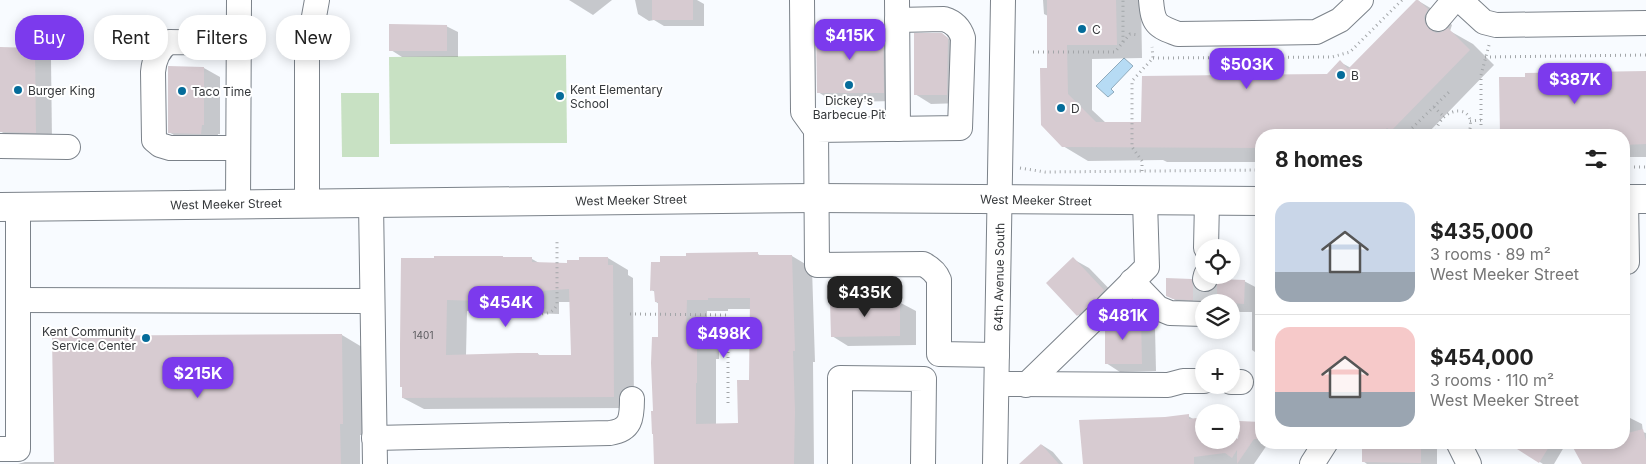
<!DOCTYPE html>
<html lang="en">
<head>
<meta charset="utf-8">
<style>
  :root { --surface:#fff; --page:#f2f2f2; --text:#222; --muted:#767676; --line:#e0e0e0; --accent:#7c3aed }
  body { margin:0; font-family:Inter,sans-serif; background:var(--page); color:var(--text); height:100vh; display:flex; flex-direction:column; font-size:19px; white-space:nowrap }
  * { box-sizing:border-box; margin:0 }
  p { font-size:16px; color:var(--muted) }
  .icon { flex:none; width:28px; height:28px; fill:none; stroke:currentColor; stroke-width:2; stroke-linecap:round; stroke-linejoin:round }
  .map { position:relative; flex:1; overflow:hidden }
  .drawer { position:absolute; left:1255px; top:129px; width:375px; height:320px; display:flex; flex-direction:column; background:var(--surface); border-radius:20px; box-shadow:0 2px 12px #0003 }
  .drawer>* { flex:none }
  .guide { position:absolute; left:15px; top:15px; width:475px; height:45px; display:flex; gap:10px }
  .tools { position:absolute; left:1195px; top:239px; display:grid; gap:10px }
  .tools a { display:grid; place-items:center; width:45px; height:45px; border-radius:50%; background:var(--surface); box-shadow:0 2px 12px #0003; font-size:25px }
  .price { position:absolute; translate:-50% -42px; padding:0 11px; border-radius:10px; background:var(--accent); color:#fff; font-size:16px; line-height:32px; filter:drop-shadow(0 1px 2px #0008) }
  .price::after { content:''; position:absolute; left:50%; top:30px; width:15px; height:11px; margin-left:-8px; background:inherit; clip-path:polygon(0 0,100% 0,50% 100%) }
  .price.on { background:#222; color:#fff }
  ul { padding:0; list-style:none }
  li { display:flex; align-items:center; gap:15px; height:125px; padding:0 20px }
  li+li { border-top:1px solid var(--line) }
  li span { display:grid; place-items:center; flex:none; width:140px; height:100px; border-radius:15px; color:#555 }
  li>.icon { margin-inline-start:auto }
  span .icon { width:60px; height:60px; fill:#fffc; stroke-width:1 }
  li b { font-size:21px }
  h2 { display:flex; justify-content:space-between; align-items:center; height:60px; padding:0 20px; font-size:21px }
  .pill { padding:0 18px; border-radius:20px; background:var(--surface); box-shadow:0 2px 12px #0003; font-size:18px; line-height:45px }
  .pill.on { background:var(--accent); color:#fff }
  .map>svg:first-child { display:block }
</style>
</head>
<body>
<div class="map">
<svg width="1646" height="464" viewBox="0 0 1646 464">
  <rect width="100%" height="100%" fill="#f8fbff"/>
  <g fill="#c8e1c3">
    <polygon points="566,55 567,143 390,144 389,57"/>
    <polygon points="341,93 379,93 379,157 342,157"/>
  </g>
  <polygon fill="#b6dbf4" stroke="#8faabc" points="1124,58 1133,66 1111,89 1114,92 1108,97 1096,86"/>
  <g fill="#0003" fill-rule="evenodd">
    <polygon points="569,0 612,0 593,15"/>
    <polygon points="635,0 697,0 704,4 704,26 664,26 654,20 649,21 638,14"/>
    <polygon points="1043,0 1141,0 1142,58 1092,59 1092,110 1106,123 1142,123 1327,75 1340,62 1351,68 1417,0 1442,15 1452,25 1450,31 1473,44 1494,65 1426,135 1261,135 1261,162 1167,162 1163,160 1088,161 1063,146 1049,69 1048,16 1044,14"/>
    <polygon points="446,26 458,32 458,57 402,57 391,50"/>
    <polygon points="883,30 899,40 900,101 834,102 818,92 817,31"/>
    <polygon points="941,34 958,44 963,103 931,104 915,94"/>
    <polygon points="0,49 35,49 51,59 52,141 15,140 0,131"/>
    <polygon points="204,68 220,77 220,134 218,134 217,143 185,142 169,132"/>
    <polygon points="1646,72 1646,157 1624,157 1624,135 1501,135"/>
    <path d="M758,254L762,257L792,256L812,268L815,362H813L814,464H655L654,412L659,338V304L656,302V292L651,290ZM728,309H751L750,381L739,425H716V359H719V343L707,336V311H728Z"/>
    <path d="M608,258L628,270V275L633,278L634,408L424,409L403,398L402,259H532L541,264H568ZM559,302H571L573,356H541L538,354L466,356L467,311L559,314Z"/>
    <polygon points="1073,259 1089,268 1120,300 1094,324 1078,315"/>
    <polygon points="1191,280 1208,289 1208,293 1244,281 1261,290 1261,356 1252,350 1252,312 1231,312 1231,302 1204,302 1183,305 1167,295"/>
    <polygon points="879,298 887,302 899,302 916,311 916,345 848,346 832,336 852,303"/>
    <polygon points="1116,318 1141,319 1155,327 1156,371 1120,372 1106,363"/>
    <polygon points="342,335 362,347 363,435 360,435 360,464 18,464 25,462 55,462"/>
    <polygon points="1188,416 1195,420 1204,440 1231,440 1231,435 1239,440 1240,423 1261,423 1261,442 1295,442 1294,446 1267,445 1254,464 1084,464 1165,418"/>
    <polygon points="1630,418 1642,424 1643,432 1646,433 1646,464 1624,464 1624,419"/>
    <polygon points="1363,442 1437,442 1437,464 1367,464 1363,461"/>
    <polygon points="1499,442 1567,442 1554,464 1543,464 1513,445 1507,447"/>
    <polygon points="1042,445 1053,452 1063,464 1032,464"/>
  </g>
  <g fill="#d7cbd1" fill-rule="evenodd">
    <rect x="652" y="0" width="41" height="20"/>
    <polygon points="1047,0 1116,0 1117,45 1067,45 1068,94 1096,122 1141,122 1142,76 1327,74 1340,60 1348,69 1416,0 1418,0 1428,9 1424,17 1425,23 1429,29 1436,33 1442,32 1448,28 1470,50 1391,131 1387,128 1380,135 1261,135 1261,148 1062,147 1041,125 1040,68 1047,68"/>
    <polygon points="389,24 447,25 447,51 389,51"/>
    <polygon points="816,29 883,29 884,93 817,93"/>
    <polygon points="914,33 942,33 948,38 947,95 914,95"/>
    <polygon points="0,47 35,48 36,133 0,132"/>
    <polygon points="168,66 204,67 204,125 202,125 201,134 168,133"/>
    <polygon points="1646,71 1646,144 1624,145 1624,135 1500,135 1499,77 1525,77 1525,73"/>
    <path d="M758,252V255H792L795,351H793L795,411L794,464H654L653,434H652L651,411H653L651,363L652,337H658V302H655L654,290L650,291L651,262H660V256H686V253ZM708,298H750L749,380H737L738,423L696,424V383H697V348H699V330H686L687,300H708Z"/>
    <path d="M434,256H503V257H532V262L567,263V260H579V257H608V265H613L614,397L402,398V387H400V345L401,258H434ZM569,289L571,355H538V353H518L446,355L447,300L539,303V291Z"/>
    <polygon points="1073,257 1104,290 1097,298 1094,305 1086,308 1077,316 1046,283"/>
    <polygon points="1166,278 1192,279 1192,283 1195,288 1202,292 1209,292 1214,289 1219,279 1245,280 1244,304 1173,299 1166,296"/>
    <polygon points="880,296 880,301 900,300 900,336 831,337 830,301 850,302 850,297"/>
    <polygon points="1116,317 1141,318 1142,364 1105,364 1105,328 1108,320"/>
    <polygon points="342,334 343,424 340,424 341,464 54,464 52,336"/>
    <polygon points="1189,414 1189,419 1204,417 1204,440 1231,440 1231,435 1238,439 1239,421 1261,422 1261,439 1254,439 1237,464 1237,450 1232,458 1225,453 1194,457 1194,464 1083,464 1079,420 1165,417"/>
    <polygon points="1643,429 1646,441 1646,464 1582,464 1570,442 1624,442 1624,434"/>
    <polygon points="1362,442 1421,442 1421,463 1362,462"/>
    <polygon points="1506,442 1552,442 1539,463"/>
    <polygon points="1041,444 1059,464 1019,464"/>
  </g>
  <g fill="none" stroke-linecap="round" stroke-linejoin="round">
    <polyline stroke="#d1d4d8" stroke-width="24" stroke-dasharray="24 12" stroke-linecap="butt" points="1205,302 1205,279"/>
    <defs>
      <g id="minor">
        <polyline points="802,0 803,112 816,130"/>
        <polyline points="897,0 898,129"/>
        <path d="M1151,0C1153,24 1156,26 1178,34L1316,32L1340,20L1361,0"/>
        <polyline points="1460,0 1484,22 1496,25 1646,23"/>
        <polyline points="1438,19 1454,0"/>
        <path d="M897,20L944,19C954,22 960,28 963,38L960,128L816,130L817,265L923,264C931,268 936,272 939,280V354L997,355"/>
        <polyline points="0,146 68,147"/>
        <path d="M238,148H170L160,145L154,140L153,72C154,60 158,49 169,42L239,43"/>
        <polyline points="371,203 375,464"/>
        <polyline points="238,204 239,0"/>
        <polyline points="307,204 307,55 317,0"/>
        <polyline points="1206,248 1207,201"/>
        <polyline points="1624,262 1627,262 1626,199"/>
        <polyline points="1205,279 1206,275"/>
        <polyline points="1132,281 1158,308 1170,313 1204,314"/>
        <polyline points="18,300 372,301"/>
        <polyline points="1107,307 1147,267 1145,201"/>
        <polyline points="1231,382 1241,382"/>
        <polyline points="997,384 1168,385 1183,381 1204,381"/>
        <polyline points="1026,385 1095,318"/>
        <path d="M374,438L610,433C631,430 632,418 632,399"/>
        <polyline points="1458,442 1469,464"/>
        <polyline points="0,449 18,449 18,207"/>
        <polyline points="840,464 840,378 924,379 923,464"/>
        <polyline points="995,464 1003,0"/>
        <polyline points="1312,464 1326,442"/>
      </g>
      <g id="major">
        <polyline points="1624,198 1626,199 1646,199"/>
        <polyline points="0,207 816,198 1261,201"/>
      </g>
    </defs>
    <use href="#minor" stroke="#7b828a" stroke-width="26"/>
    <use href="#major" stroke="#7b828a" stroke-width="30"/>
    <g stroke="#a3a6a9" stroke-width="3" stroke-dasharray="1 4" stroke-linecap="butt">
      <polyline points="1123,42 1130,34 1139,35"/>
      <polyline points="1033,52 1115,52 1123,42 1123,0"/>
      <polyline points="1485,57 1646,55"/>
      <polyline points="1153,58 1332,57 1350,52 1402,0"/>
      <polyline points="1434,107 1444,117"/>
      <polyline points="1470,121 1482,120"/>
      <polyline points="1405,135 1450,91"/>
      <path d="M1435,135C1440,103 1481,103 1468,135"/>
      <polyline points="1481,135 1481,75 1489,45"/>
      <polyline points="1624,167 1646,167"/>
      <polyline points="1020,168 1045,172 1261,170"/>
      <polyline points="1142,171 1142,161 1132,147 1132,81 1153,58 1152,47"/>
      <polyline points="630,314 728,315 728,403"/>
      <path d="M477,315L541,314C549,313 554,312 557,304V241"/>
    </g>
    <use href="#minor" stroke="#fff" stroke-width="24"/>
    <use href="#major" stroke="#fff" stroke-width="28"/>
  </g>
  <g fill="#056c9a" stroke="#fff" stroke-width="2">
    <circle cx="1082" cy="29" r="5"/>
    <circle cx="1341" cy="75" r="5"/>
    <circle cx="849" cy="85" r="5"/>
    <circle cx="18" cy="90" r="5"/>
    <circle cx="182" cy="91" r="5"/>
    <circle cx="560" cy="96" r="5"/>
    <circle cx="1061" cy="108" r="5"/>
    <circle cx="146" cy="338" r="5"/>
  </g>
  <g text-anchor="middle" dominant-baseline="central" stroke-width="4" stroke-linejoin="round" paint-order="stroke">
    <g font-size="10" fill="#5d5c60">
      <text x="423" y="335">1401</text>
    </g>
    <g font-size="12" fill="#34373a" stroke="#fff" text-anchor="start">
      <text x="1092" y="29">C</text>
      <text x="1351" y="75">B</text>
      <text x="570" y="89">Kent Elementary<tspan x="570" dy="14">School</tspan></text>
      <text x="28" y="90">Burger King</text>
      <text x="192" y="91">Taco Time</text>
      <text x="849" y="100" text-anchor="middle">Dickey's<tspan x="849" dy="14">Barbecue Pit</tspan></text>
      <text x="1071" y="108">D</text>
      <text x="136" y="331" text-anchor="end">Kent Community<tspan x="136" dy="14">Service Center</tspan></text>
    </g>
    <g font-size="12" fill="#34373a" stroke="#fff">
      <text transform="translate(631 200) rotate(-1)">West Meeker Street</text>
      <text transform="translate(1036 200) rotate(1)">West Meeker Street</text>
      <text transform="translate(226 204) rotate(-1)">West Meeker Street</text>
      <text transform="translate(999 277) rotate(-89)">64th Avenue South</text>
    </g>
  </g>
</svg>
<div class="tools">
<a><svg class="icon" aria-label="locate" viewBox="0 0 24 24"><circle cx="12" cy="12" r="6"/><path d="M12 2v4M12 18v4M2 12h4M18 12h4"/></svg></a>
<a><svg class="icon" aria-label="layers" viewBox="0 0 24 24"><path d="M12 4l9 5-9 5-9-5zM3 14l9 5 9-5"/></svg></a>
<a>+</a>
<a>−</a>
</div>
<b class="price" style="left:850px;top:61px">$415K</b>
<b class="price" style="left:1247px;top:90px">$503K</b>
<b class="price" style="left:1575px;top:105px">$387K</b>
<b class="price on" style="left:865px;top:318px">$435K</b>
<b class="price" style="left:506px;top:328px">$454K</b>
<b class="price" style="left:1123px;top:341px">$481K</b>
<b class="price" style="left:724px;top:359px">$498K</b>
<b class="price" style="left:198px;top:399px">$215K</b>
<div class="guide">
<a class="pill on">Buy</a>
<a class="pill">Rent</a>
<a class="pill">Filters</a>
<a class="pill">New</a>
</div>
<section class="drawer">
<h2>8 homes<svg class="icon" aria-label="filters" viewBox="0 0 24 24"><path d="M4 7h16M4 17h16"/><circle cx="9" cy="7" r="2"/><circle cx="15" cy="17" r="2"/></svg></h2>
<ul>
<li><span style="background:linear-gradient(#c9d6e8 70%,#9aa5b1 0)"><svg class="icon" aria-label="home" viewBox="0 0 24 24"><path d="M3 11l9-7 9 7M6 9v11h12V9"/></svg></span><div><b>$435,000</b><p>3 rooms · 89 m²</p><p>West Meeker Street</p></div></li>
<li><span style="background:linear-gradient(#f6c9c9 65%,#9aa5b1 0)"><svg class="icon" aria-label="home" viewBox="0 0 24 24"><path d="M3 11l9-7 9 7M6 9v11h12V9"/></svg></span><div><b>$454,000</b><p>3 rooms · 110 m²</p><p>West Meeker Street</p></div></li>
</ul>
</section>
</div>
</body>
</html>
